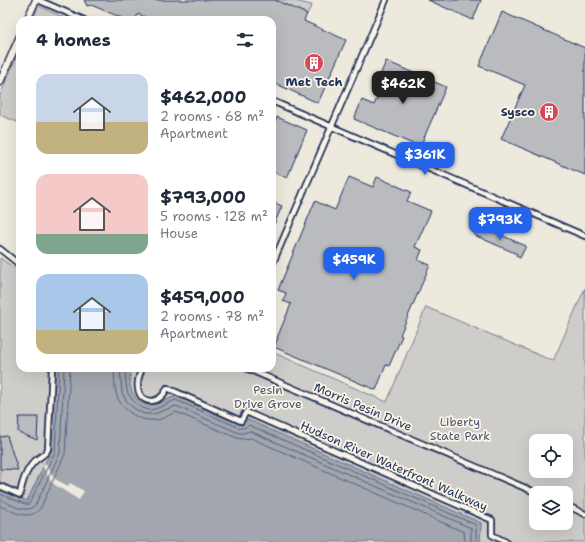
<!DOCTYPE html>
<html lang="en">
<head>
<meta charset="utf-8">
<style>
  :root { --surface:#fff; --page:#f6f6f7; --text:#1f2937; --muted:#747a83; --accent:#2563eb }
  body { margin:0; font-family:"Shantell Sans",sans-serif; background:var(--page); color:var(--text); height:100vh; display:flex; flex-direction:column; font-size:15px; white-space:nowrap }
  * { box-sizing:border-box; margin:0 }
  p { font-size:13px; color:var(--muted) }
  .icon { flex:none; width:22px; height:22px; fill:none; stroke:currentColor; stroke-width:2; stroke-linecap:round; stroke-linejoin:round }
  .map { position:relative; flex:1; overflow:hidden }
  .panel { position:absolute; left:16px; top:16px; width:260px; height:356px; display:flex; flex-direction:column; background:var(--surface); border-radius:12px; box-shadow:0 4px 16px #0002 }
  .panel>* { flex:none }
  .tools { position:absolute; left:529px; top:434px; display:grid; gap:8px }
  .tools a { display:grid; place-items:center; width:44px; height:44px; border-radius:8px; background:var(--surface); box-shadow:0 4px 16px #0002; font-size:20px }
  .price { position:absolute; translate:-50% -34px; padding:0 9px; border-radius:8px; background:var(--accent); color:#fff; font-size:13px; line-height:26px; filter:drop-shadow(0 1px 2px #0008) }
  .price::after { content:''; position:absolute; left:50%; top:24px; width:12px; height:9px; margin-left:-6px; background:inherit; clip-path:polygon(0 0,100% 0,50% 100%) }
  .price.selected { background:#222; color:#fff }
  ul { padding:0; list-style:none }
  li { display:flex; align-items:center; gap:12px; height:100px; padding:0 20px }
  li span { display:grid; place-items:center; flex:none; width:112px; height:80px; border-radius:12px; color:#555 }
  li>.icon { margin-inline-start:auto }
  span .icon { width:48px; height:48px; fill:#fffc; stroke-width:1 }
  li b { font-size:17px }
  h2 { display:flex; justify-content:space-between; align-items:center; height:48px; padding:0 20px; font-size:17px }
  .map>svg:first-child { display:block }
</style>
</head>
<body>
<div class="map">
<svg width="585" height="542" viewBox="0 0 585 542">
  <rect width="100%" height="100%" fill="#eee9dd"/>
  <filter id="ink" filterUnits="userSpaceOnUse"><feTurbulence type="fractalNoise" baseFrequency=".025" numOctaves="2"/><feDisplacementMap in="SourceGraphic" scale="8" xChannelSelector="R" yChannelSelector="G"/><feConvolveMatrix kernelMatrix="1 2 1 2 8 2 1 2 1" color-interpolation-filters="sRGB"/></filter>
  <g filter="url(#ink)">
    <g fill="#cfcdca" stroke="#757e94" fill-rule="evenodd">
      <polygon points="275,0 290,0 312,5 307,14"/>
      <polygon points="38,6 70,20 33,20"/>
      <polygon points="20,49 20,123 0,115 0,95"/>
      <polygon points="0,258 20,272 20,368 55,368 51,451 27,501 0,489"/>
      <path d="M585,288V542H480L481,523L246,419L243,425L176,396C163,400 150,411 138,400C135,397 132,393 131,390C128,382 132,376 129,368H272V352L387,402L426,307L553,361ZM536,441H566V471H536ZM536,493H566V523H536Z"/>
    </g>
    <path fill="#a2a7af" stroke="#6c778f" d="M55,368H129C132,376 128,382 131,389C132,393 135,397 138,400C150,411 163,401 176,396L242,425L246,419L481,523L480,542H0V489L27,501L51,451Z"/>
    <polygon fill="#eee9dd" points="45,463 55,479 68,486 70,483 84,491 79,500 52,483 43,467"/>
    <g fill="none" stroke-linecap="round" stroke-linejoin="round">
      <g stroke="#515f7e" stroke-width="1">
        <path d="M114,368C115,376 114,385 116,393C120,409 139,422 155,420C162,420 169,415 176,412L237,438L243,439L251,438L464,532L465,542"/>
        <polyline points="120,368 122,393 127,402 135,409 144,414 154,414 176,406 239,433 243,433 250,431 471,528 471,542"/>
        <path d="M125,368C126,375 125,383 127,390C129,400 144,413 155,409C162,407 169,402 176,400L240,428H244L249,425L476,525V542"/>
        <polyline points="0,494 25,504 29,504 55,452 59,368"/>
        <path d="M0,499C10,504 27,516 36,504L60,453L64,368"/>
        <path d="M0,506C13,511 30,523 41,507L65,454L70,368"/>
      </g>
    </g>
    <g fill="#babbbe" stroke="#1b2f5e">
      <polygon points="84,0 275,0 307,14 304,21 346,40 318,103 272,82 272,20 152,20 138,14 135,20 127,20 91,5 87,6"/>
      <polygon points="428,0 481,0 473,20"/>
      <polygon points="502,12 585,48 585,175 501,139 525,85 479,66"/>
      <polygon points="386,61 446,87 420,147 354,119 362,100 374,105 387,76 381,73"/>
      <polygon points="277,117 307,130 287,178 272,171 272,129"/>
      <polygon points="349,177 373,187 377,177 411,192 407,201 431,211 415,247 422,250 418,260 430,265 400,335 402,336 389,366 386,365 376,390 274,347 278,338 277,338 291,304 283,301 286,293 278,290 315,201 335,210"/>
      <polygon points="272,202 282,206 272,229"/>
      <polygon points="478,225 526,246 520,258 516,256 517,254 474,235"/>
      <polygon points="19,417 38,417 37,440 18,432"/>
      <polygon points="7,436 18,470 0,469 0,437"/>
    </g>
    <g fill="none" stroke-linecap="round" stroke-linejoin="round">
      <defs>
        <g id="street">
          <polyline points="38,0 84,20"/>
          <polyline points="272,101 585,236"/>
          <polyline points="0,249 20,265"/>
          <polyline points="272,265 386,0"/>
          <path d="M140,368L141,371C128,402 158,411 167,388L241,421L246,412L492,520V535L506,542"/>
          <polyline points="246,368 537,493"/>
          <path d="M0,486L20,495C22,482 26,469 36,460C41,456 45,455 48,449L52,368"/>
          <polyline points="566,505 585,514"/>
        </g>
        <g id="secondary">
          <polyline points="27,20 36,0"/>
          <polyline points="0,82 20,36"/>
        </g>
      </defs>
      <use href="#street" stroke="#1b2f5e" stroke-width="8"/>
      <use href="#secondary" stroke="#1b2f5e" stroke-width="9"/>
      <use href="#street" stroke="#fcf5e5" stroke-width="4.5"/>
      <use href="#secondary" stroke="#fcf5e5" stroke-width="6"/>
    </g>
  </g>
  <defs>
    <symbol id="building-disc" viewBox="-11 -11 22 22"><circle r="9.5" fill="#d1495b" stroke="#fcf5e5"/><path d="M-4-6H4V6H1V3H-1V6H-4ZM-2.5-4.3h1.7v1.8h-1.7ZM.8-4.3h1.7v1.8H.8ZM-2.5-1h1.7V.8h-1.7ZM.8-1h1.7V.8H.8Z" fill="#fff"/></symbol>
  </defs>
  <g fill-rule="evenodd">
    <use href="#building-disc" x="303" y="52" width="22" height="22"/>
    <use href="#building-disc" x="538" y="101" width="22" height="22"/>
  </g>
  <g text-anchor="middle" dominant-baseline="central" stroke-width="3.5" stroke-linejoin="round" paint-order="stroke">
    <g font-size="12" font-weight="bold" fill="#1b2f5e" stroke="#fcf5e5">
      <text x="314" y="82">Met Tech</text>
      <text x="535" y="112" text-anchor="end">Sysco</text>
    </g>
    <g font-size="12" fill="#485679" stroke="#fcf5e5">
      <text x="268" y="390">Pesin<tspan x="268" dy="14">Drive Grove</tspan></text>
      <text x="460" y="422">Liberty<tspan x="460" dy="14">State Park</tspan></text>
    </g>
    <g font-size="12" fill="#1b2f5e" stroke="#fcf5e5">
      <text transform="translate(363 407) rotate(23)">Morris Pesin Drive</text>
      <text transform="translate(394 466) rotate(24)">Hudson River Waterfront Walkway</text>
    </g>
  </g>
</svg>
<div class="tools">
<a><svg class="icon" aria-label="locate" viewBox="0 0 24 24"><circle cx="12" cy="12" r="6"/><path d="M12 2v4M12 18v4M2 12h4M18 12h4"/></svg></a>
<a><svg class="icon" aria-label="layers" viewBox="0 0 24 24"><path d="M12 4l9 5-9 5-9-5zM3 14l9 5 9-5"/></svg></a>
</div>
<b class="price selected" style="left:403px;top:105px">$462K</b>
<b class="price" style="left:425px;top:176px">$361K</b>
<b class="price" style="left:500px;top:241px">$793K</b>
<b class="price" style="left:354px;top:281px">$459K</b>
<section class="panel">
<h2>4 homes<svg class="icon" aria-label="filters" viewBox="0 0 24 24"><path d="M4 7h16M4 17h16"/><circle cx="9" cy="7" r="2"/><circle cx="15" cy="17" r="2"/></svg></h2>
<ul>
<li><span style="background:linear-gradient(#c9d6e8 60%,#c2b280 0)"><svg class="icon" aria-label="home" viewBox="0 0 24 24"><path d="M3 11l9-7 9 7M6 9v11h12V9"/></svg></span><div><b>$462,000</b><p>2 rooms · 68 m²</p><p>Apartment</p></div></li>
<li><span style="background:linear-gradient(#f6c9c9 75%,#7fa58c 0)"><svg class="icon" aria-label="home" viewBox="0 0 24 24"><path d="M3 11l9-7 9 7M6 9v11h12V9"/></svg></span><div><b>$793,000</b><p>5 rooms · 128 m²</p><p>House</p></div></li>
<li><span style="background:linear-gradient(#a9c7e8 70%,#c2b280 0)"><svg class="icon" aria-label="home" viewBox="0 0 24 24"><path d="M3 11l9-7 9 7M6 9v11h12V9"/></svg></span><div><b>$459,000</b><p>2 rooms · 78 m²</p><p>Apartment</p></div></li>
</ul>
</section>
</div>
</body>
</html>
